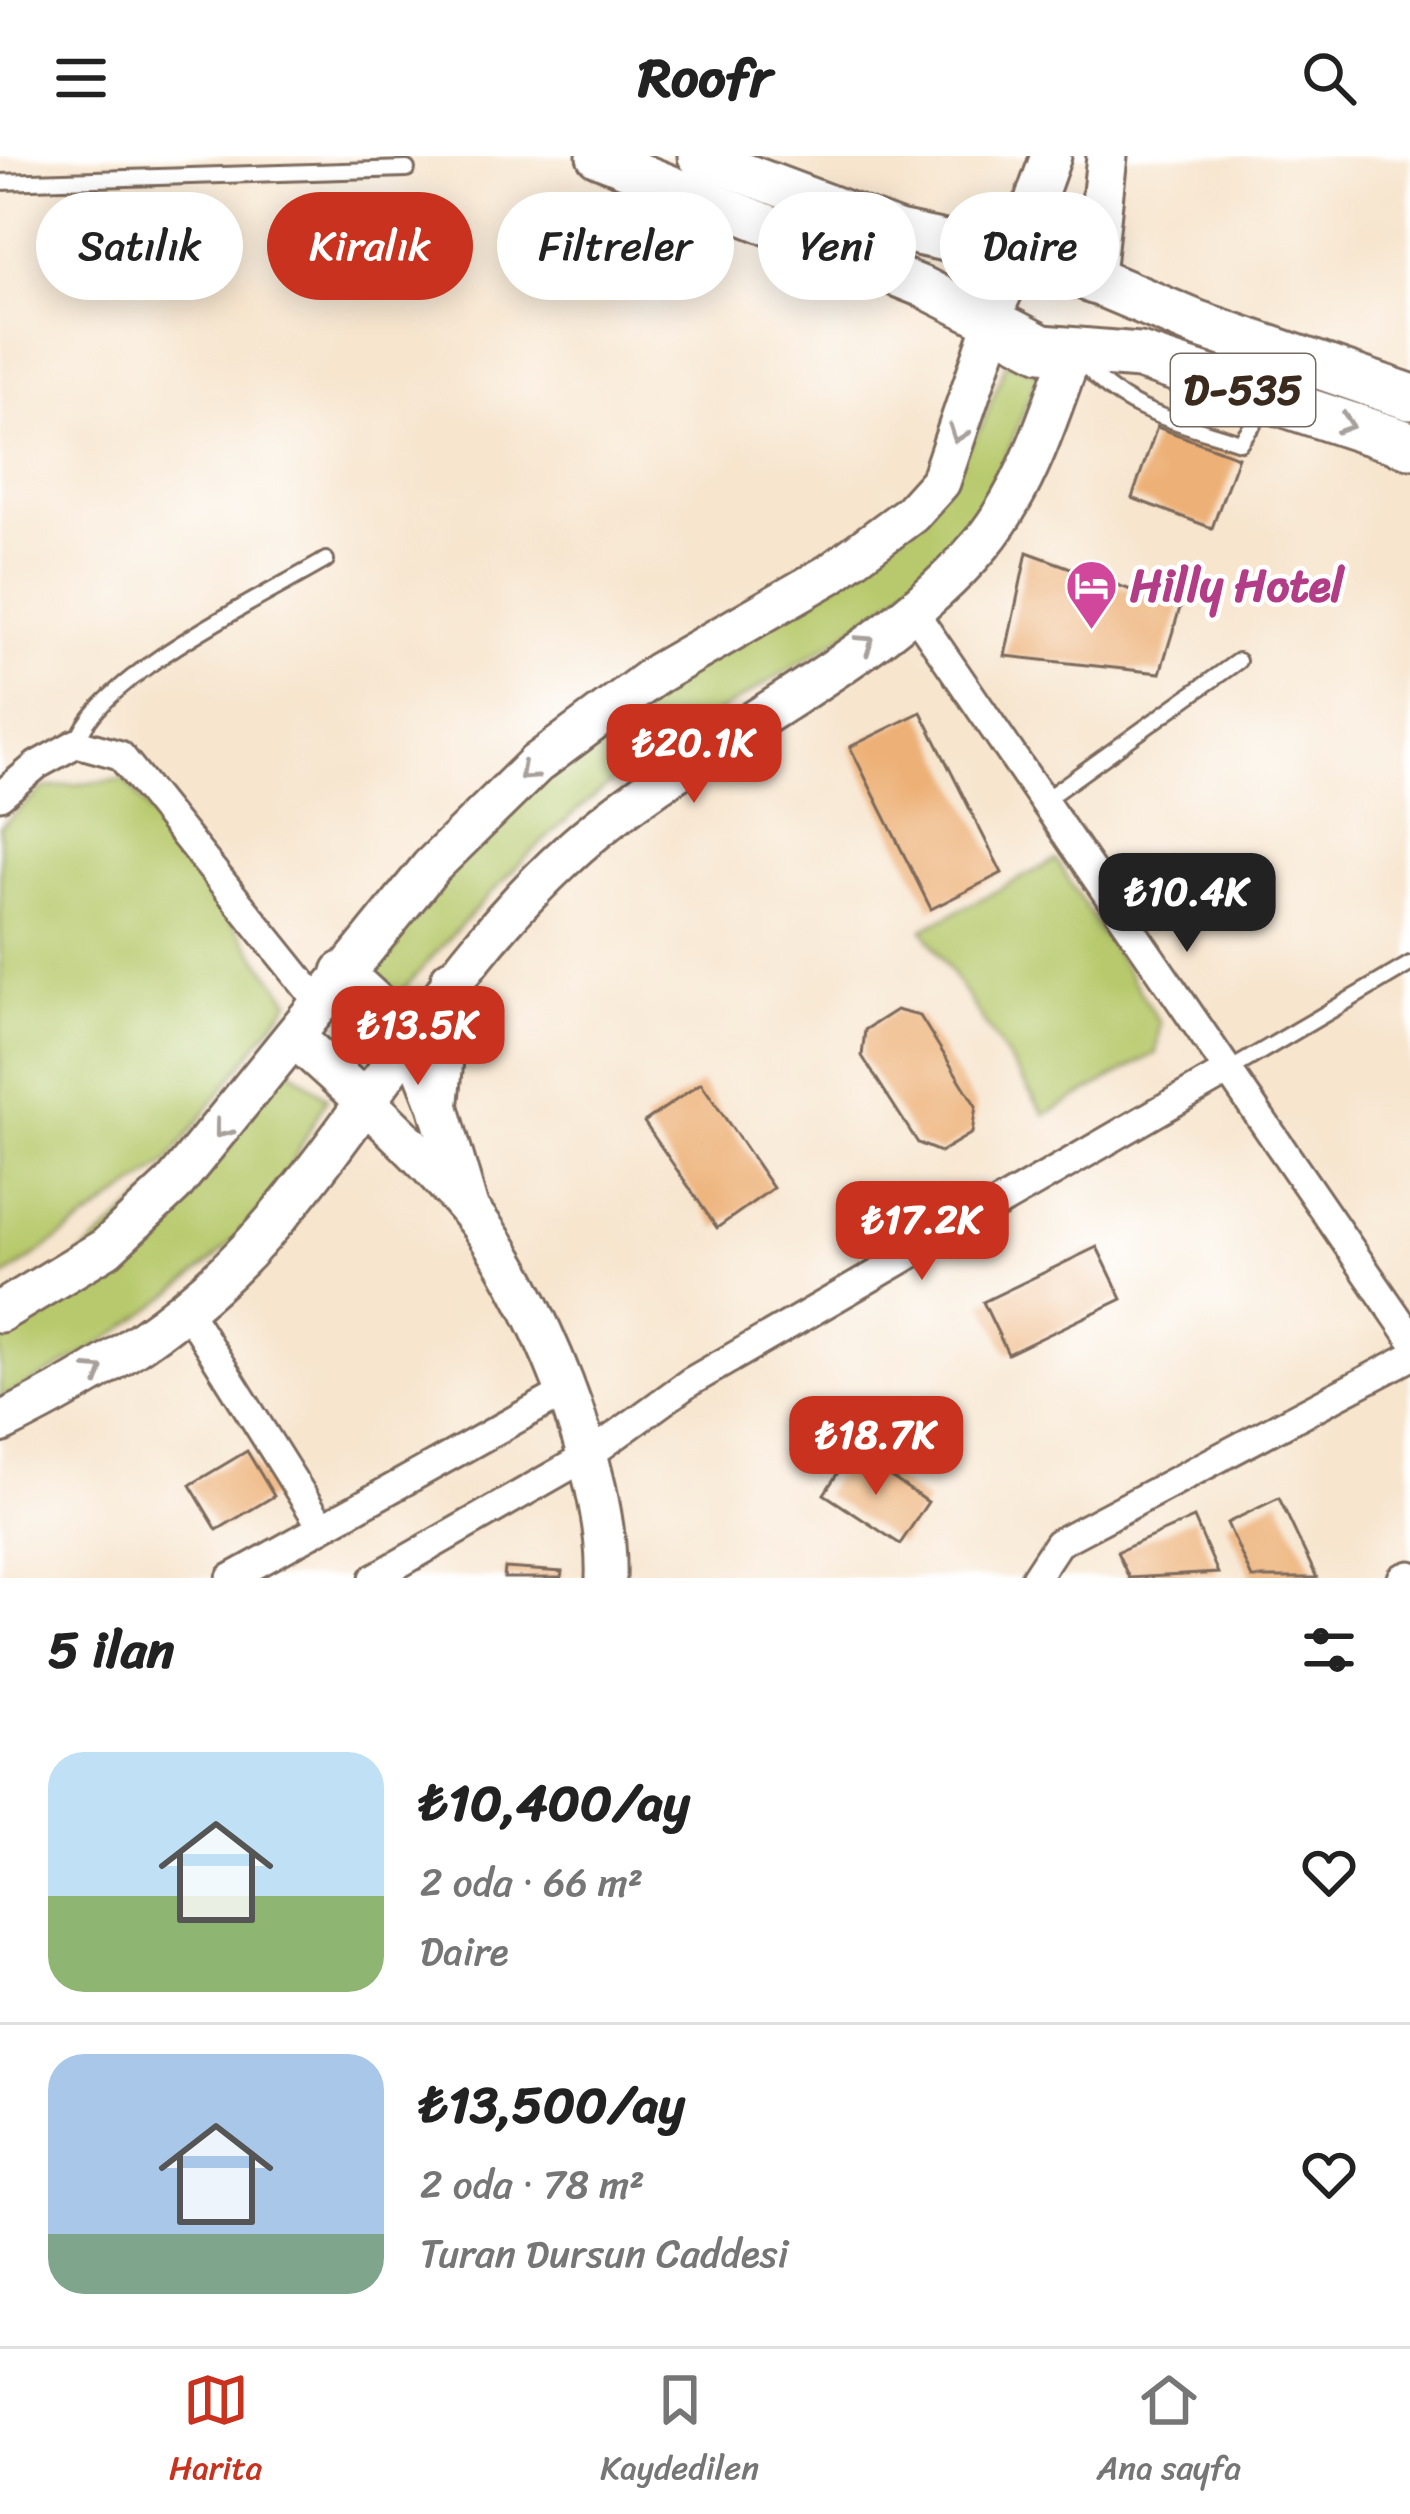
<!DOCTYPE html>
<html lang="tr">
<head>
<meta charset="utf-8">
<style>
  :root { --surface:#fff; --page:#f6f6f6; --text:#222; --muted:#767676; --line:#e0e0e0; --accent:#c8321e }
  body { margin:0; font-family:Sriracha,sans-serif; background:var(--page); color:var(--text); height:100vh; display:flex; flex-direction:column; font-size:45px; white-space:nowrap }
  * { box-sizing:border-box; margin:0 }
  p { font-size:39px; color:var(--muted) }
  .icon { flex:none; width:66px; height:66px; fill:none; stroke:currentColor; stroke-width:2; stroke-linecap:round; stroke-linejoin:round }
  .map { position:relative; height:1422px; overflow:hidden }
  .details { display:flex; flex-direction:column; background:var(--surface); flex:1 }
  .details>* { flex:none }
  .hud { position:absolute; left:36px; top:36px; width:1338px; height:108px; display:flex; gap:24px }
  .price { position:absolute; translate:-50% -102px; padding:0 27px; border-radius:24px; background:var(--accent); color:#fff; font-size:39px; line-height:78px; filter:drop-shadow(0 3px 6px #0008) }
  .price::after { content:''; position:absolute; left:50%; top:72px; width:36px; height:27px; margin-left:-18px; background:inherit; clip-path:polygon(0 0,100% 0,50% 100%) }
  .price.current { background:#222; color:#fff }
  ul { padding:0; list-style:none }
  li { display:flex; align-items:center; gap:36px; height:300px; padding:0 48px }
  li+li { border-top:3px solid var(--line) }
  li span { display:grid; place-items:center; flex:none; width:336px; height:240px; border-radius:36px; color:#555 }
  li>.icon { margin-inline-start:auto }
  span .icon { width:144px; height:144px; fill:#fffc; stroke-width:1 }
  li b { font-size:51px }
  h2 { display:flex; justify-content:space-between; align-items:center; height:144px; padding:0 48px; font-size:51px }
  .pill { padding:0 42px; border-radius:54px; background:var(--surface); box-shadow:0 6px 30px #0003; font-size:42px; line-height:108px }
  .pill.current { background:var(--accent); color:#fff }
  header { display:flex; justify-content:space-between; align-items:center; height:156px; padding:0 48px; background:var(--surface); font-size:54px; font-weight:700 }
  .menu { display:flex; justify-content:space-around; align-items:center; height:168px; border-top:3px solid var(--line); background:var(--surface); font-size:33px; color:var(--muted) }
  .menu a { display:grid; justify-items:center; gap:6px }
  .menu .current { color:var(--accent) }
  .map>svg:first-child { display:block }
</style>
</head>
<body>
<header><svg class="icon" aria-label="menu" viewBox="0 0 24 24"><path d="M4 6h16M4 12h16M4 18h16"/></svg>Roofr<svg class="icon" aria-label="search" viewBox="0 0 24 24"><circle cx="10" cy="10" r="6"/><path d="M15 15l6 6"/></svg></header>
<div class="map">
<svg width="1410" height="1422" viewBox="0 0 1410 1422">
  <rect width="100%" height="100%" fill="#fff"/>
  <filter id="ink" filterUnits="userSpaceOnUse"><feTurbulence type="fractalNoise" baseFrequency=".00833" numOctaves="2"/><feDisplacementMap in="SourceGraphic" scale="24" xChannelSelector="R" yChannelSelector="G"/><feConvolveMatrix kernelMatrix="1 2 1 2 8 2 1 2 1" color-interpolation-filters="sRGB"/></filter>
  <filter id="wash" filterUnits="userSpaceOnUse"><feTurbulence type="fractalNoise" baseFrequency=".004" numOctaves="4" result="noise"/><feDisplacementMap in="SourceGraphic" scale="48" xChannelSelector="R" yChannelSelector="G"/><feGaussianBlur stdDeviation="2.7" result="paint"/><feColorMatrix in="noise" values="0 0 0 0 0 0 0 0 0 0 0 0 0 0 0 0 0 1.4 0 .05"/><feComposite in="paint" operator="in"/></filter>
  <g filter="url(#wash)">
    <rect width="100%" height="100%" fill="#f7e5ce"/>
    <g fill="#b7c96c" stroke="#797a45" stroke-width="3">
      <path d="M1006,207L1039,216C1022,257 1008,304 986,342C917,463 729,538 619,621C533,686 464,765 393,845L355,810L554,604L926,350L981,272Z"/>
      <polygon points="125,623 290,845 166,1008 0,1124 0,671 44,632"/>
      <polygon points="1056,704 1160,867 1156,897 1045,959 923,773"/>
      <path d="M290,913L327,942C306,978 287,1022 261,1054C198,1130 89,1201 0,1242V1171Z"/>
    </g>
    <g id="blocks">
      <g fill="#edb177">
        <polygon points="1157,271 1238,301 1212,372 1132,342"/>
        <polygon points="1027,396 1180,452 1160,517 1005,500"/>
        <polygon points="921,556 1002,717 931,753 850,591"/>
        <polygon points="896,854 920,860 976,950 972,977 940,996 918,987 862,900 865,874"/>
        <polygon points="701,927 773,1032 717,1072 644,966"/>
        <polygon points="1097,1091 1122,1143 1008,1198 983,1146"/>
        <polygon points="247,1295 274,1340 217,1374 190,1329"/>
        <polygon points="852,1295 928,1346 900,1388 824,1338"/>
        <polygon points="1279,1342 1317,1422 1252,1422 1227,1367"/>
        <polygon points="1194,1362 1218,1417 1129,1422 1117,1396"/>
        <polygon points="505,1412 562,1416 561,1422 504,1422"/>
      </g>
    </g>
  </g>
  <g filter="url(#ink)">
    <use href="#blocks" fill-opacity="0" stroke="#7d6b5c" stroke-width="3"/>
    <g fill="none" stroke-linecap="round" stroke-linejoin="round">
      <defs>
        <g id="lane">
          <polyline points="0,26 407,13"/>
          <path d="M1083,206C1120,256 1183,267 1240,286L1266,251"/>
          <path d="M77,587C96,521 264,441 326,404"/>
          <polyline points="1043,645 1238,505"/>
          <polyline points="1228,915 1410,808"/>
        </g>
        <g id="street">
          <polyline points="912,453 1410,1180"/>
          <polyline points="0,640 37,609 77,587 120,599 320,848"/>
          <polyline points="185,1152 322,1371"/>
          <polyline points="231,1422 565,1236"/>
          <polyline points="374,1422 589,1299 690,1226 1228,915"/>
          <polyline points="1035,1422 1058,1387 1410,1201"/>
          <polyline points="1402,1422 1410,1419"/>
        </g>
        <g id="secondary">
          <polyline points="698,0 898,75 1015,100 1051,0"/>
          <polyline points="1093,128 1107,0"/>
          <polyline points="342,816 410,878 438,949 467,1048"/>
          <path d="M296,883C354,934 416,991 466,1050C534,1130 610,1317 606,1422"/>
          <polyline points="439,944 451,823"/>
          <polyline points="0,1156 106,1092 173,1029 431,711 536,608 658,517 830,418 911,358 940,326 994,167 923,131 597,0"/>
          <path d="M0,1267C98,1219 190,1161 263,1078C371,955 446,809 569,697C691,586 876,513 981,388C1028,331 1048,261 1073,193"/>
        </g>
        <polyline id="primary" points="1410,241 1195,167 1053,107 1015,100 994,146 994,167 1042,192 1139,200 1410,289"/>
      </defs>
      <use href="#lane" stroke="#7d6b5c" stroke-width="20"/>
      <use href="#street" stroke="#7d6b5c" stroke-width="33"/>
      <use href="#secondary" stroke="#7d6b5c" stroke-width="45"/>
      <use href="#primary" stroke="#7d6b5c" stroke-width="51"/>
      <use href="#lane" stroke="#fff" stroke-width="14"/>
      <use href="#street" stroke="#fff" stroke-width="27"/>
      <use href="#secondary" stroke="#fff" stroke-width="39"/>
      <use href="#primary" stroke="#fff" stroke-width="45"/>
    </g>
    <defs><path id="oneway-chevron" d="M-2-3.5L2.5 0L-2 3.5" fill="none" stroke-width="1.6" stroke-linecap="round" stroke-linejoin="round" transform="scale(3)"/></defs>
    <g stroke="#a79f9a">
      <use href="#oneway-chevron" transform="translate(1346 268) rotate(18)"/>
      <use href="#oneway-chevron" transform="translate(958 278) rotate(110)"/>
      <use href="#oneway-chevron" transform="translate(866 487) rotate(-34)"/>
      <use href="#oneway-chevron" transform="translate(527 617) rotate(138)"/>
      <use href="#oneway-chevron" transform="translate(222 974) rotate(129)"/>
      <use href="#oneway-chevron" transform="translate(96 1216) rotate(-33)"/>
    </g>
  </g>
  <defs>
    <symbol id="hotel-pin" viewBox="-11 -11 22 30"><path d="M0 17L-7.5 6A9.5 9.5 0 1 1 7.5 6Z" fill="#d1479c" stroke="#fff"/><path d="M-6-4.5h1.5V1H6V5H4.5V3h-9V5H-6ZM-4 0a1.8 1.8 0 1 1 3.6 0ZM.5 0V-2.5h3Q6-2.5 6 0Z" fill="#fff"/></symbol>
  </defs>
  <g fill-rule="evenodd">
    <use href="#hotel-pin" x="1062" y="400" width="59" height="81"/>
  </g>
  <g text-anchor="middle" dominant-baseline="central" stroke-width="9" stroke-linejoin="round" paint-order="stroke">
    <rect fill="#fff" stroke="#766a62" stroke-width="3" x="1171" y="198" width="144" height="72" rx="9"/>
    <g font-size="42" font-weight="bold" fill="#3b2a1e">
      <text x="1243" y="234">D-535</text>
    </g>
    <g font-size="45" font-weight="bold" fill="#b23c85" stroke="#fff" text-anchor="start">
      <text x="1130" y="430">Hilly Hotel</text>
    </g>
  </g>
</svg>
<b class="price" style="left:694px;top:650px">₺20.1K</b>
<b class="price current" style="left:1187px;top:799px">₺10.4K</b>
<b class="price" style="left:418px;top:932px">₺13.5K</b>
<b class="price" style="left:922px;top:1127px">₺17.2K</b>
<b class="price" style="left:876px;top:1342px">₺18.7K</b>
<div class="hud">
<a class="pill">Satılık</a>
<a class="pill current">Kiralık</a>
<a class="pill">Filtreler</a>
<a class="pill">Yeni</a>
<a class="pill">Daire</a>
</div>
</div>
<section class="details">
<h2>5 ilan<svg class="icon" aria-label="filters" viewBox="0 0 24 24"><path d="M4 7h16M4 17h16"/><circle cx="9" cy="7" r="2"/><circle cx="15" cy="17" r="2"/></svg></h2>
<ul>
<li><span style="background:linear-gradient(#bfe0f5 60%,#8fb573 0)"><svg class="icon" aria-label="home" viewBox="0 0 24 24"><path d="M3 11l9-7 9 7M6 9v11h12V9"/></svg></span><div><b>₺10,400/ay</b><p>2 oda · 66 m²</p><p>Daire</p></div><svg class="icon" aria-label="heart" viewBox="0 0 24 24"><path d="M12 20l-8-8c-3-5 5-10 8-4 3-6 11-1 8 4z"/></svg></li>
<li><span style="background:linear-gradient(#a9c7e8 75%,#7fa58c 0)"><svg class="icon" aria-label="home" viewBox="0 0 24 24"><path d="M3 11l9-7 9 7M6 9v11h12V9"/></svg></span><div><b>₺13,500/ay</b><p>2 oda · 78 m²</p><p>Turan Dursun Caddesi</p></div><svg class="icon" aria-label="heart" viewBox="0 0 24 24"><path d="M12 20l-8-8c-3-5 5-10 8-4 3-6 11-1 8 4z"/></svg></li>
</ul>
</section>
<nav class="menu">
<a class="current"><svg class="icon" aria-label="map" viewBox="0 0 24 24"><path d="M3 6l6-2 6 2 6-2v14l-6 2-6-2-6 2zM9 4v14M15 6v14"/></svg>Harita</a>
<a><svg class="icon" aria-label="saved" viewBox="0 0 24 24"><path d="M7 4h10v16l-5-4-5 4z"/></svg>Kaydedilen</a>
<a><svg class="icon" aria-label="home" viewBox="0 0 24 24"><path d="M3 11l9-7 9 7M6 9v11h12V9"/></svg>Ana sayfa</a>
</nav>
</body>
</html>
